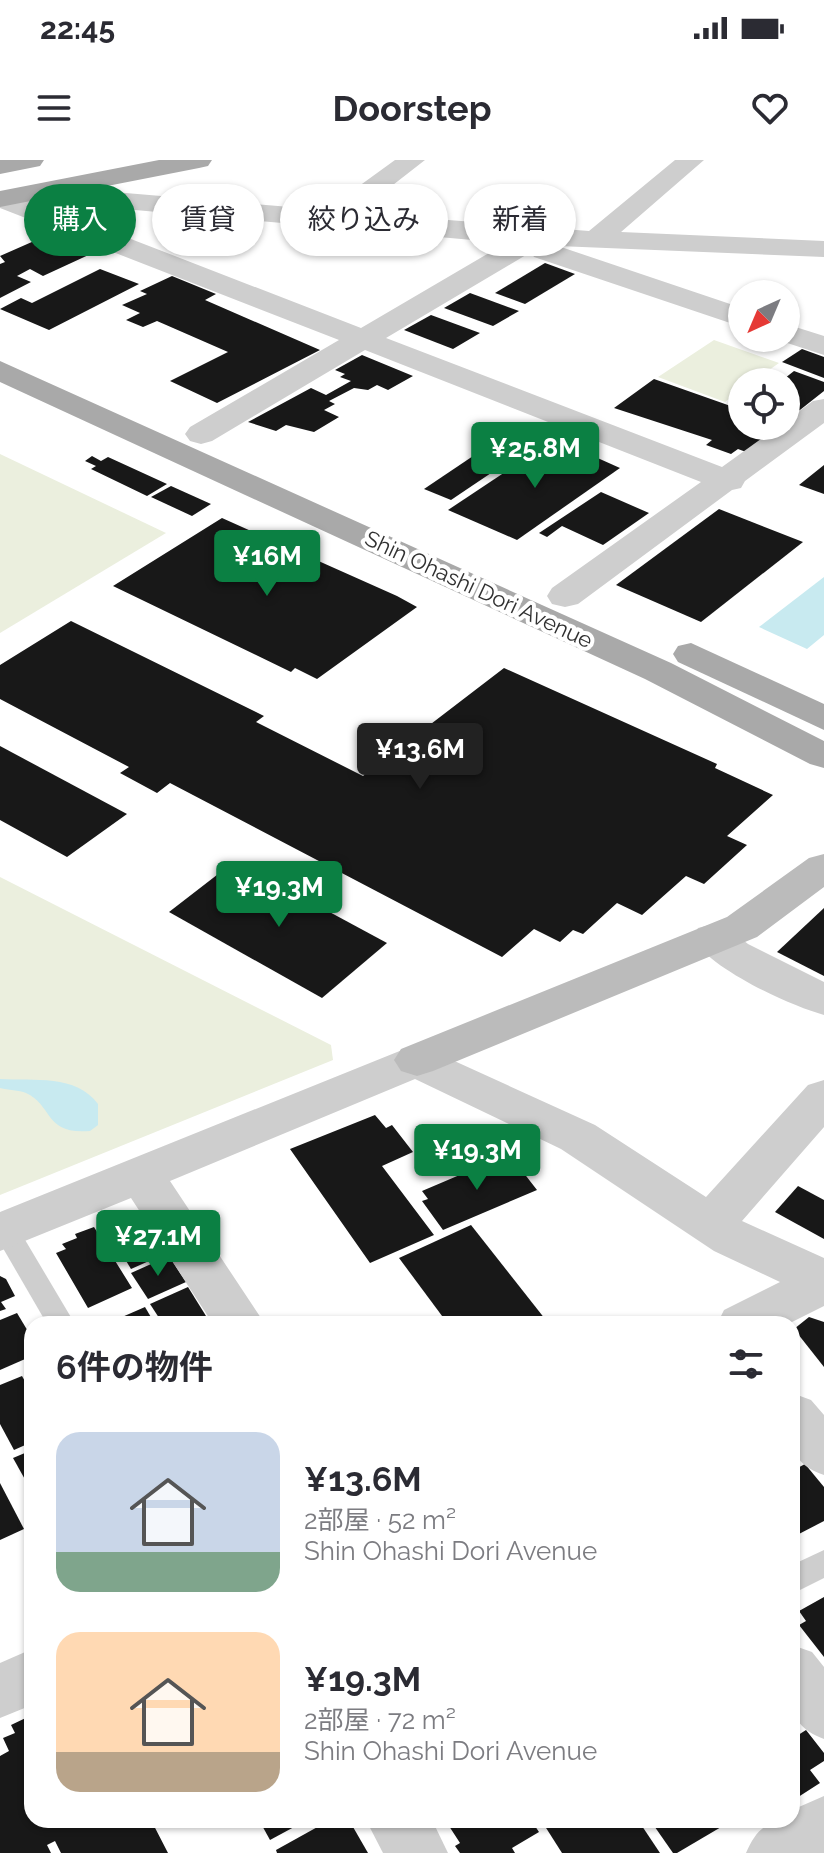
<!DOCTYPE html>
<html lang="ja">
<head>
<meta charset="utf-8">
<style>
  :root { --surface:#fff; --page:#f2f2f3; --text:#2b2b33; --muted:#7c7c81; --accent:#0b8043 }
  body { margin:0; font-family:Raleway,"Noto Sans JP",sans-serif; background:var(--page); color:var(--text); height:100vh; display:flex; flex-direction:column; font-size:30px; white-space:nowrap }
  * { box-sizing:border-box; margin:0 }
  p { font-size:26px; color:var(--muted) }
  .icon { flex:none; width:44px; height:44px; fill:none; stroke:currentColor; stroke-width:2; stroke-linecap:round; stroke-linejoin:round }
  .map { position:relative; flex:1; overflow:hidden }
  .details { position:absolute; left:24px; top:1156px; width:776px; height:512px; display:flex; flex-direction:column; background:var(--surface); border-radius:24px; box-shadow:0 2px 6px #0004 }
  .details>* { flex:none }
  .top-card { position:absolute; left:24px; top:24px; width:776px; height:72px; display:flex; gap:16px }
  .needle { width:52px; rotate:224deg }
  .buttons { position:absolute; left:728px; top:120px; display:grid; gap:16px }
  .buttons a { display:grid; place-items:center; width:72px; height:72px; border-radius:50%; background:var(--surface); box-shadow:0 2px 6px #0004; font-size:40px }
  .price { position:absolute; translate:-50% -68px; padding:0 18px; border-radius:8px; background:var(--accent); color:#fff; font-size:26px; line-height:52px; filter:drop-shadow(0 2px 4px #0008) }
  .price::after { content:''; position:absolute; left:50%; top:48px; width:24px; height:18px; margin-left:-12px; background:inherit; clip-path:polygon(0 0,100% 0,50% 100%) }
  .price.on { background:#222; color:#fff }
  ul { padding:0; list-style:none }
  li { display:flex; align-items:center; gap:24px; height:200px; padding:0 32px }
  li span { display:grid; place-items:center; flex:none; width:224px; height:160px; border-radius:24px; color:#555 }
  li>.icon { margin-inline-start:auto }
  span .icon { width:96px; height:96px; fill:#fffc; stroke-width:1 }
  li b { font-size:34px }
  h2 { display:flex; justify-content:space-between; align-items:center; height:96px; padding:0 32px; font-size:34px }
  .pill { padding:0 28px; border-radius:36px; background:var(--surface); box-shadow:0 2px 6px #0004; font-size:28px; line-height:72px }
  .pill.on { background:var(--accent); color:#fff }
  .status { display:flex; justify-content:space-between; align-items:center; height:56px; padding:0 40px; background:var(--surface); direction:ltr }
  .status svg { height:22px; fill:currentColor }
  header { display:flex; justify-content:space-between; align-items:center; height:104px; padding:0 32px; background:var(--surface); font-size:36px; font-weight:700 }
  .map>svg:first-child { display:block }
</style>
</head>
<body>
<div class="status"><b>22:45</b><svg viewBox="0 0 49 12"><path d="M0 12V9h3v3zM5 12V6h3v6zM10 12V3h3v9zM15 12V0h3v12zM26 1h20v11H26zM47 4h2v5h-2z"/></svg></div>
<header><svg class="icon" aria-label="menu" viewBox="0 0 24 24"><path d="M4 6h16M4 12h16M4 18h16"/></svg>Doorstep<svg class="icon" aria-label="heart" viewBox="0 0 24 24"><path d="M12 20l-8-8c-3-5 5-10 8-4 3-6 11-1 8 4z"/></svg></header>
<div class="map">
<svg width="824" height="1693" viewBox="0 0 824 1693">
  <rect width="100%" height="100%" fill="#fff"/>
  <g fill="#ebefde">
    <polygon points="714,180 779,203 752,222 742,222 742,229 725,242 658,217"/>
    <polygon points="0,294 166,373 0,473"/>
    <polygon points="0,717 331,885 333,900 0,1035"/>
  </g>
  <g fill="#c8eaf0">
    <polygon points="824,417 824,475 807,489 759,467"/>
    <path d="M0,919C34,921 76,914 98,944V965L90,971C44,975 53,945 26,933C19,930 8,930 0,928Z"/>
  </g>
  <g fill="#181818">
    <polygon points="50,74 95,92 43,116 30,109 17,116 31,122 0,138 0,104 5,102 0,96"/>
    <polygon points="545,103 575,114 525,144 495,133"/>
    <polygon points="100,109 139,124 49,170 0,149 21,138 32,143"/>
    <polygon points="172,116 216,134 205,140 320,190 217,243 170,221 228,192 157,161 143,167 126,160 140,153 122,145 147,134 140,131"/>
    <polygon points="470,133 519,151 493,166 444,148"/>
    <polygon points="431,155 480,173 453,189 404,170"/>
    <polygon points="802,189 824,197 824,218 782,202"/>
    <polygon points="362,195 413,216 388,230 377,225 368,230 354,228 329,241 335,244 324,250 339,257 314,272 286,265 276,271 248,262 311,228 326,235 351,221 340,217 345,214 335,210"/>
    <polygon points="794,211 824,222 824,231 786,261 786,246 790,243 786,242 786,222 780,222"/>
    <polygon points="654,219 742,250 742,266 780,266 746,292 738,289 731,294 706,285 712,280 614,248"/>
    <polygon points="555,279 620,308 517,380 448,350"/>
    <polygon points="485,288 512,299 451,340 424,329"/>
    <polygon points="92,296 101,301 108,297 167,324 147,336 91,309 96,306 85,301"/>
    <polygon points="824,305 824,334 799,325"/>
    <polygon points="171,326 211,344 192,356 151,337"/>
    <polygon points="601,332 649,353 603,385 562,366 547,377 539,373"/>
    <polygon points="719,349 803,382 701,462 616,425"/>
    <polygon points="222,358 397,436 417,447 317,519 295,508 291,512 113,426"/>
    <polygon points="71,461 264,556 256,562 363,616 504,508 717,604 715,608 773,635 727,676 747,685 704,724 686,716 642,755 617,743 583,774 573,770 560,782 534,769 502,797 170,623 157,633 120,613 129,607 0,539 0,505"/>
    <polygon points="0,586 127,654 67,697 0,660"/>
    <polygon points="235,701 387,783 322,838 169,752"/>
    <polygon points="824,748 824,816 777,792"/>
    <polygon points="375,955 386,968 392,965 413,992 382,1006 434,1075 370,1103 290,989"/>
    <polygon points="509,994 537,1030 443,1070 422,1041 428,1039 422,1031"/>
    <polygon points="798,1026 824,1040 824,1079 775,1052"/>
    <polygon points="144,1056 167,1093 131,1109 108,1071"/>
    <polygon points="471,1065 549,1164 448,1164 399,1098"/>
    <polygon points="94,1067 132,1128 88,1148 56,1093 66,1089 62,1084 77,1078 75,1074"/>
    <polygon points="169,1096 186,1122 148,1139 131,1113"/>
    <polygon points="0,1116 6,1119 15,1136 1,1142 6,1149 0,1151"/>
    <polygon points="188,1127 211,1164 163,1164 150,1144"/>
    <polygon points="145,1147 155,1164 106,1164"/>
    <polygon points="17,1153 32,1178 32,1196 0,1210 0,1160"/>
    <polygon points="809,1157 824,1162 824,1207 794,1169"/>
    <polygon points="22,1216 32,1234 32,1282 14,1290 0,1264 0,1225"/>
    <polygon points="32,1290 32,1332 13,1298"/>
    <polygon points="805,1304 824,1327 824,1361 797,1375 792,1369 792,1311"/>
    <polygon points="0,1323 24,1369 0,1380"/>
    <polygon points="824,1437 824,1497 799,1465 806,1461 799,1451"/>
    <polygon points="32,1555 32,1660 151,1660 168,1693 61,1693 55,1681 47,1685 51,1693 0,1693 0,1596 9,1591 3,1578 15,1573 11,1565"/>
    <polygon points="806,1570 824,1593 824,1601 810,1610 820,1623 792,1641 792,1579"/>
    <polygon points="259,1660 307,1660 270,1680"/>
    <polygon points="330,1660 349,1660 368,1693 277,1693 276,1690"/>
    <polygon points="459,1660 531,1660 539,1672 512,1688 515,1693 460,1693 455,1686 460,1683 449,1666"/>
    <polygon points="541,1660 638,1660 660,1693 562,1693"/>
    <polygon points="650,1660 733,1660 677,1693 673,1693"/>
  </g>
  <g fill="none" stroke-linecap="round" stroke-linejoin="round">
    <g fill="#cecece" fill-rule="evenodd">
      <polygon points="6,1060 15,1063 75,1164 47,1164 0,1083 0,1062"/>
      <polygon points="824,1390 824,1418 792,1434 792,1405"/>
    </g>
    <g fill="#cecece" fill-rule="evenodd">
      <polygon points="395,0 425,0 357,53 589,71 675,0 704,0 621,72 824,81 824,97 558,86 742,148 742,167 534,97 531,92 386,178 722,307 779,266 786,266 786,261 813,241 824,239 824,263 745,321 741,328 732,330 578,444 565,447 552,444 547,436 552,428 701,322 365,190 212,281 201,284 190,281 185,274 190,267 339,180 0,48 0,31 12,33 361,168 506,83 90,46 40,36 37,30 40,24 50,22 90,30 326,50"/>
      <polygon points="786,164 824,176 824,195 775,179 786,178"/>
      <path d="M713,764L728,768L748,784L824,822V855C788,845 711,809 692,778L698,768Z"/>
      <polygon points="417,884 595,965 706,1037 808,925 824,920 824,967 742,1061 824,1098 824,1146 788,1164 717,1164 724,1150 780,1122 714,1091 561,989 415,919 170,1021 265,1164 213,1164 131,1038 0,1091 0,1052"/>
      <path d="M792,1233L811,1240L824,1255V1315C781,1300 792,1272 792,1233Z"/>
      <path d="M792,1485L812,1492L824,1507V1579C778,1562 792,1527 792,1485Z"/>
      <polygon points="32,1489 32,1545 0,1558 0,1503"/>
      <path d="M824,1636V1693H746C756,1670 766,1660 792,1660V1650Z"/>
      <polygon points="366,1660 432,1660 448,1693 383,1693"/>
    </g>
    <polygon fill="#bbb" fill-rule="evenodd" points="824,694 824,727 757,777 433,911 417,916 401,911 394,900 401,889 727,757 809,698"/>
    <g fill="#a9a9a9" fill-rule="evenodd">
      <polygon points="0,0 44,0 40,6 0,14"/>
      <polygon points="159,0 212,0 208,6 199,8 0,47 0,31"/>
      <polygon points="0,201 671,503 824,581 824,608 810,604 645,519 0,222"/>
      <polygon points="691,483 824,544 824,570 678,502 673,494 678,486"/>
    </g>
  </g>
  <g text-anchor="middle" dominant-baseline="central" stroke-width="8" stroke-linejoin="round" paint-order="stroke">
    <g font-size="22" fill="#313131" stroke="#fff">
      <text transform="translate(479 429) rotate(25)">Shin Ohashi Dori Avenue</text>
    </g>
  </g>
</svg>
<div class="buttons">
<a><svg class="needle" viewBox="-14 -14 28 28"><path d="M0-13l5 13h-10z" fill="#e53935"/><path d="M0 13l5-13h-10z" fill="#7c7c81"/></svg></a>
<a><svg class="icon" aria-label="locate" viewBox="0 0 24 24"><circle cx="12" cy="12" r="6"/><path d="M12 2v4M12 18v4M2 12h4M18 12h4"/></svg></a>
</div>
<b class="price" style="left:535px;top:330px">¥25.8M</b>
<b class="price" style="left:267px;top:438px">¥16M</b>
<b class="price on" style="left:420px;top:631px">¥13.6M</b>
<b class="price" style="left:279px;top:769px">¥19.3M</b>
<b class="price" style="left:477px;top:1032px">¥19.3M</b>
<b class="price" style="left:158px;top:1118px">¥27.1M</b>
<div class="top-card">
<a class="pill on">購入</a>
<a class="pill">賃貸</a>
<a class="pill">絞り込み</a>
<a class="pill">新着</a>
</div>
<section class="details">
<h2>6件の物件<svg class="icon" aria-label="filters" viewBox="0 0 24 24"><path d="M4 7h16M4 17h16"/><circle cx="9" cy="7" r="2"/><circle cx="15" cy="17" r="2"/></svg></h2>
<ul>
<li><span style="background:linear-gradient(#c9d6e8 75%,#7fa58c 0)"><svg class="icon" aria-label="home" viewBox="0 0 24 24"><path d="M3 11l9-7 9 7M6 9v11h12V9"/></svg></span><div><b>¥13.6M</b><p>2部屋 · 52 m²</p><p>Shin Ohashi Dori Avenue</p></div></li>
<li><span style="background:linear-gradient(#ffd9b3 75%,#b9a48a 0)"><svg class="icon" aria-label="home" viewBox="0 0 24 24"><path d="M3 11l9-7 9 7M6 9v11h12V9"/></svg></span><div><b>¥19.3M</b><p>2部屋 · 72 m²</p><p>Shin Ohashi Dori Avenue</p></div></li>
</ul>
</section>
</div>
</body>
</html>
